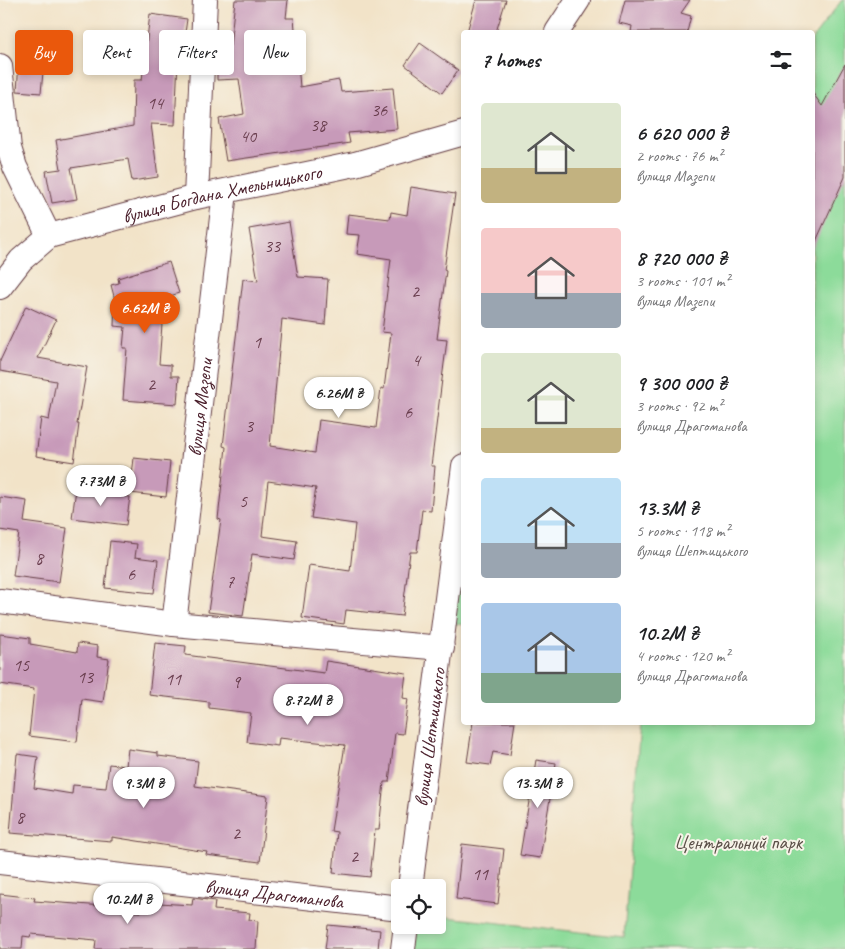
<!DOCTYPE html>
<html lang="en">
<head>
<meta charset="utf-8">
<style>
  :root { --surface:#fff; --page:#f2f2f2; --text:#202124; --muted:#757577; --accent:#ea580c }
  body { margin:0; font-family:Caveat,sans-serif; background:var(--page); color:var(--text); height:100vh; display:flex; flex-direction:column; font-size:19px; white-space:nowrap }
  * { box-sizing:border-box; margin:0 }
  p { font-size:16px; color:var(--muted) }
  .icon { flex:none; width:28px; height:28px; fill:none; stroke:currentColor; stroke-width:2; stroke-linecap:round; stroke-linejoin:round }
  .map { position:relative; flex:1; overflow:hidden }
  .drawer { position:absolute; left:461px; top:30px; width:354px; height:695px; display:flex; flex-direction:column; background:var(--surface); border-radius:5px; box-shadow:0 2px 8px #0003 }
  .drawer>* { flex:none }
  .guide { position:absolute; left:15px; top:30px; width:371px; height:45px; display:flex; gap:10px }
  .fabs { position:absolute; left:391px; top:879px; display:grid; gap:10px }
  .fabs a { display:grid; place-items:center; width:55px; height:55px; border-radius:5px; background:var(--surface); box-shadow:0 2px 8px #0003; font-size:25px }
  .price { position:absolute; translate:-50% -42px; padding:0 11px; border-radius:18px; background:#fff; color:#222; font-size:16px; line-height:32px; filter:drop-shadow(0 1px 2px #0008) }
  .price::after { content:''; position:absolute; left:50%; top:30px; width:15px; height:11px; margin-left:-8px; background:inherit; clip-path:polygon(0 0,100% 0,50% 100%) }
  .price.current { background:var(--accent); color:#fff }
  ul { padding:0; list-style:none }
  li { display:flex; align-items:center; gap:15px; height:125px; padding:0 20px }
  li span { display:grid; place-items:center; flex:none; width:140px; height:100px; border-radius:5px; color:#555 }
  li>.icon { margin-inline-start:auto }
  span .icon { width:60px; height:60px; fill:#fffc; stroke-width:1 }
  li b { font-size:21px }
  h2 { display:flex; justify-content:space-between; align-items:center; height:60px; padding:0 20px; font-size:21px }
  .pill { padding:0 18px; border-radius:5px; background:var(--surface); box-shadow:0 2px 8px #0003; font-size:18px; line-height:45px }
  .pill.current { background:var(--accent); color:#fff }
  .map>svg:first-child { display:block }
</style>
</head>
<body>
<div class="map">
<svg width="845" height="949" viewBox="0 0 845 949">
  <rect width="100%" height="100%" fill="#f7f3e8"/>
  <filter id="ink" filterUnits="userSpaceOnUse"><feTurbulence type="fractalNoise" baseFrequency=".02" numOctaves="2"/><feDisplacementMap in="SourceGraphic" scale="10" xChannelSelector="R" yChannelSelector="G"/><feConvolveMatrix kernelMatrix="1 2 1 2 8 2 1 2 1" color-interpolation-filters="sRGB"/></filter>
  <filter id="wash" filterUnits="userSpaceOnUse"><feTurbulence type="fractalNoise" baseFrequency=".0096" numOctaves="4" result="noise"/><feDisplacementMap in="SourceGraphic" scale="20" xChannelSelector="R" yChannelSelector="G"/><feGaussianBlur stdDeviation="1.12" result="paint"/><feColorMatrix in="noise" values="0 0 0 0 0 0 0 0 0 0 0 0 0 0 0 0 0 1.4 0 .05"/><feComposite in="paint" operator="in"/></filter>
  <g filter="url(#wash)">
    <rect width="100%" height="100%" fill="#f2e3c8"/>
    <g fill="#8cdb9a" stroke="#6b7d62">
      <polygon points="842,0 845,0 845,949 414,949 417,925 438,925 438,916 624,937 640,723 812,722 812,39"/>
      <polygon points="464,534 464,625 452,623"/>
    </g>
    <g id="blocks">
      <g fill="#c79ab9">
        <polygon points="235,0 288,0 286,18 294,18 300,87 339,80 341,92 393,88 397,129 348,133 350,143 226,161 219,119 244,114 239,79 217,80 217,47 230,46"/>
        <polygon points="476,0 506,0 496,32 467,32"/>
        <polygon points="625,0 690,0 681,13 691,16 687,32 631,32 632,26 619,23"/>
        <polygon points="150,14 187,19 181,61 178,60 175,125 151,124 158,177 132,181 128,159 71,168 77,199 52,203 46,171 61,169 56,140 133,126 134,80 142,80"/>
        <polygon points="420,43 458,70 442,93 405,65"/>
        <polygon points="20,49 45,51 41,93 17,91"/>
        <polygon points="845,64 845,177 812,250 812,92 822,106"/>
        <polygon points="411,187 455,194 444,270 446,271 437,339 447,340 431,466 435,466 431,511 422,510 417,552 410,552 402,616 346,610 344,624 302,618 309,565 350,571 355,524 311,518 316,488 268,481 262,536 297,541 294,560 252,554 243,616 208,612 221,520 218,519 226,447 223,446 243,279 258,281 249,229 289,222 298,277 328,279 325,325 282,319 270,446 315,453 319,420 376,428 381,388 384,389 391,333 382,332 391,259 357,254 360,235 346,234 348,214 390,219 391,212 407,215"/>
        <polygon points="169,262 179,293 164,298 159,364 171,365 171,376 179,376 177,404 123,400 127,348 123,348 125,327 114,326 115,300 111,285 119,283 118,278"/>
        <polygon points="26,306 56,320 38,358 87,367 77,424 79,424 74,462 36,456 41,418 49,420 56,381 0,371 0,361"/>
        <polygon points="134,458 170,462 166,497 130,493"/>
        <polygon points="76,489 130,497 126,525 72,518"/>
        <polygon points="0,497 27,501 24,522 67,528 59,582 13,576 19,533 0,530"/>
        <polygon points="110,541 137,544 135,557 158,560 154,593 105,588"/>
        <polygon points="0,634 30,638 30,644 77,652 78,643 98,646 97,657 109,659 103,702 82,699 77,742 29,736 34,689 0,684"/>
        <polygon points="155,643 186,646 185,655 324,673 326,661 406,673 403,698 408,699 403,734 395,733 389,782 384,782 379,830 375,830 370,877 333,873 337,832 331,831 345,745 279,738 278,746 247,742 251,713 209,708 209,702 149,695"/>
        <polygon points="473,722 515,722 510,755 493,752 490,765 467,762"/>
        <polygon points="128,749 158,753 158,756 198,761 195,786 268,796 260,862 206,855 207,852 112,837 112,841 10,833 17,754 38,757 34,788 72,794 73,785 106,788 109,764 126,766"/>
        <polygon points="536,760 556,763 540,858 520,855"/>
        <polygon points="462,844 504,849 498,904 456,899"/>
        <polygon points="0,894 35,898 34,901 90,905 102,906 101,909 141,912 142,902 192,905 193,898 215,901 214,910 250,913 249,920 258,921 256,949 95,949 96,940 31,934 30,937 23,936 22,949 0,949"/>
        <polygon points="328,925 380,930 378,949 325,949"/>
      </g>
    </g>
  </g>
  <g filter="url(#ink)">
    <use href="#blocks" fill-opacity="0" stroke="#633c43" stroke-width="1"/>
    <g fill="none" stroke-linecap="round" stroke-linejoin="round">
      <defs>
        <g id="minor">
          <polyline points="557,32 578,0"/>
          <polyline points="0,66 9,148 15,167 49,236"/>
          <polyline points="196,197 205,0"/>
          <path id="s1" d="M0,287L21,260L49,236L196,197L355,164L464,133"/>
          <polyline points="0,601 174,624 442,648"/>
          <path id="s2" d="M174,624L225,192"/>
          <path id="s3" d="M0,862L400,908"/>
          <path id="s4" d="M410,888L464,466"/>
          <polyline points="403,949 406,925"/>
        </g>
      </defs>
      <use href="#minor" stroke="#633c43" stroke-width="26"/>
      <use href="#minor" stroke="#fff" stroke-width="24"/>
    </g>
  </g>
  <g text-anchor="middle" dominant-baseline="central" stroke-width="4" stroke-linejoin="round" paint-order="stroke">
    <g font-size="18" fill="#693e4e">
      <text x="155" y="103">14</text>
      <text x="379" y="110">36</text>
      <text x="318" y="125">38</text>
      <text x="248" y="136">40</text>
      <text x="272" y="246">33</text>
      <text x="415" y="291">2</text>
      <text x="257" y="342">1</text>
      <text x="416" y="360">4</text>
      <text x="151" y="384">2</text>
      <text x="408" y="412">6</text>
      <text x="249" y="426">3</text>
      <text x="243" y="501">5</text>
      <text x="39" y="558">8</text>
      <text x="131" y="574">6</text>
      <text x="230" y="582">7</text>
      <text x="21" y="665">15</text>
      <text x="85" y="677">13</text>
      <text x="173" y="679">11</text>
      <text x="236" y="682">9</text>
      <text x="20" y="817">8</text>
      <text x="236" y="833">2</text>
      <text x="354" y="856">2</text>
      <text x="480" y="874">11</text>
    </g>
    <g font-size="20" fill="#4a1f2b" stroke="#f7f3e8">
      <text stroke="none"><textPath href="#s1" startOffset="249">вулиця Богдана Хмельницького</textPath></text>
      <text stroke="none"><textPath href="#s2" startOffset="218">вулиця Мазепи</textPath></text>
      <text stroke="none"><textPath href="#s4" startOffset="152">вулиця Шептицького</textPath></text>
      <text stroke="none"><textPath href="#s3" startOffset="276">вулиця Драгоманова</textPath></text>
    </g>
    <g font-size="20" fill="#5a4e47" stroke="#f7f3e8">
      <text x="738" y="842">Центральний парк</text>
    </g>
  </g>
</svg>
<div class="fabs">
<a><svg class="icon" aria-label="locate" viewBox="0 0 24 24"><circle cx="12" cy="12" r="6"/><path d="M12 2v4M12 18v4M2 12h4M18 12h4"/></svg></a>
</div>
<b class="price current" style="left:145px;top:334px">6.62M ₴</b>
<b class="price" style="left:339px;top:419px">6.26M ₴</b>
<b class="price" style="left:101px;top:507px">7.73M ₴</b>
<b class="price" style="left:308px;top:726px">8.72M ₴</b>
<b class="price" style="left:144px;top:809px">9.3M ₴</b>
<b class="price" style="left:538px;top:809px">13.3M ₴</b>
<b class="price" style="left:128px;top:925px">10.2M ₴</b>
<div class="guide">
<a class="pill current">Buy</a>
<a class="pill">Rent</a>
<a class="pill">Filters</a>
<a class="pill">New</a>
</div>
<section class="drawer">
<h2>7 homes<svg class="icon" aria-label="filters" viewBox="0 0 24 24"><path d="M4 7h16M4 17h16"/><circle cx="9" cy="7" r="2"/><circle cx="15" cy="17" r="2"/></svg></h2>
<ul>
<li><span style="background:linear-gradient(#dfe7d0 65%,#c2b280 0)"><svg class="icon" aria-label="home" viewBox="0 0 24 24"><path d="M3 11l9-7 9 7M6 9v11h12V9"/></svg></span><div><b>6 620 000 ₴</b><p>2 rooms · 76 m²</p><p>вулиця Мазепи</p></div></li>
<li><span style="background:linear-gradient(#f6c9c9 65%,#9aa5b1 0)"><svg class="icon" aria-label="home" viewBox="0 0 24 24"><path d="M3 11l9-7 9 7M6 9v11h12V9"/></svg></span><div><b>8 720 000 ₴</b><p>3 rooms · 101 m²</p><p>вулиця Мазепи</p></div></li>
<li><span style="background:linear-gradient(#dfe7d0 75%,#c2b280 0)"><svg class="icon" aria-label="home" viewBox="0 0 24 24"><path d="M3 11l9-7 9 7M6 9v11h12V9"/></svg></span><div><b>9 300 000 ₴</b><p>3 rooms · 92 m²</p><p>вулиця Драгоманова</p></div></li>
<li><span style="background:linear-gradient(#bfe0f5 65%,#9aa5b1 0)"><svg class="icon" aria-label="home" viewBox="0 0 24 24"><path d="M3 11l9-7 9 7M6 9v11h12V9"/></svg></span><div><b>13.3M ₴</b><p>5 rooms · 118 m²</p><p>вулиця Шептицького</p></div></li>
<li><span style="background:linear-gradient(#a9c7e8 70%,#7fa58c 0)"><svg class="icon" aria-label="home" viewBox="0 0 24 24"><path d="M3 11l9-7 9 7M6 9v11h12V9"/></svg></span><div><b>10.2M ₴</b><p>4 rooms · 120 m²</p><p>вулиця Драгоманова</p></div></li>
</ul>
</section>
</div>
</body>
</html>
